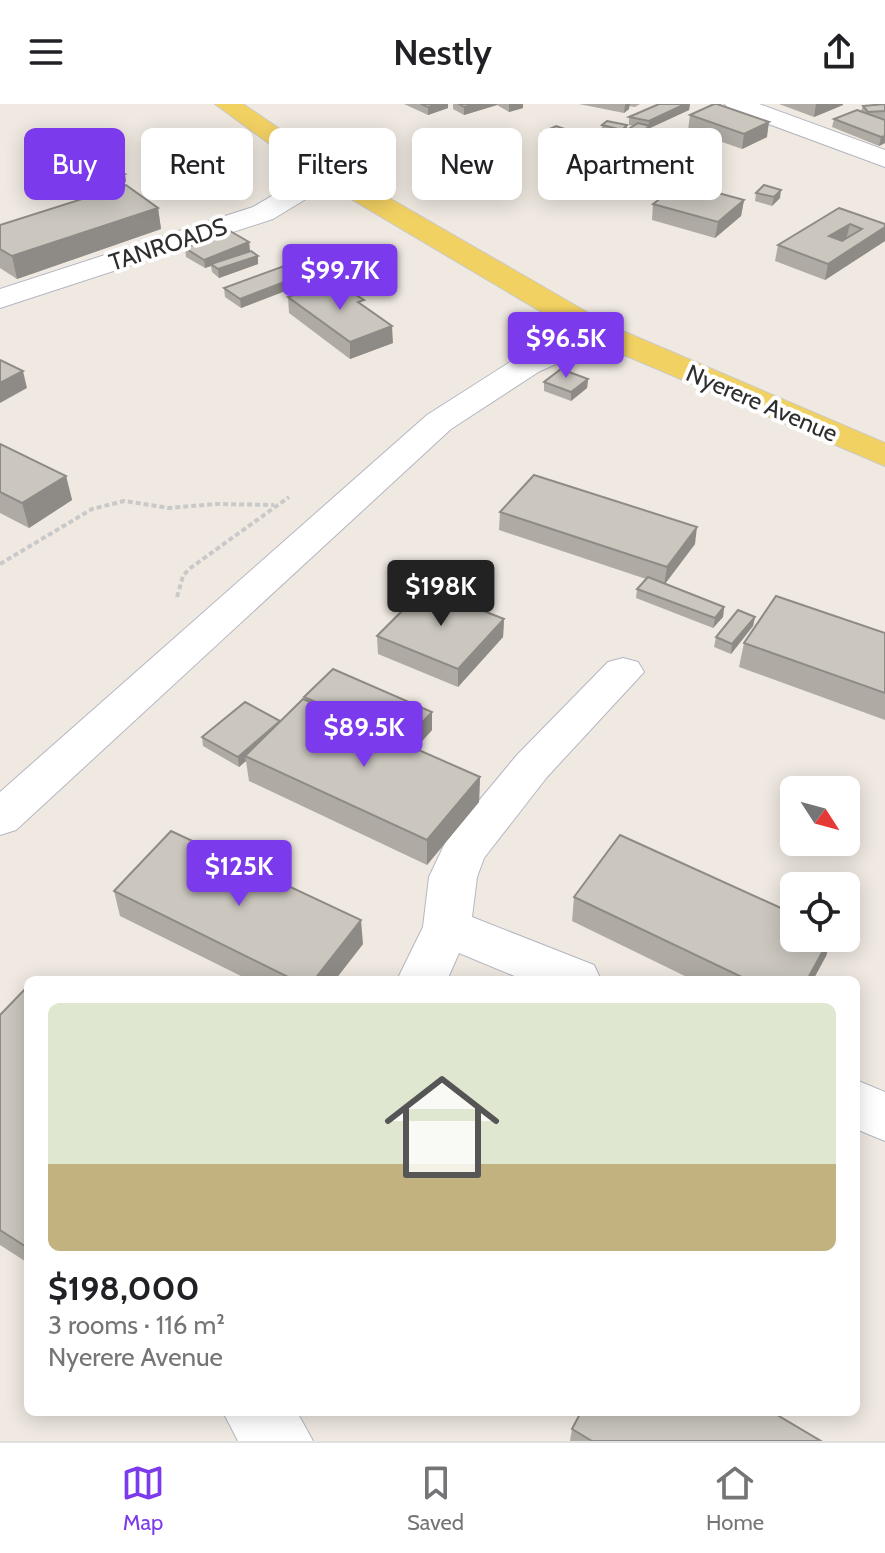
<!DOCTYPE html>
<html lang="en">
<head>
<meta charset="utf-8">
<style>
  :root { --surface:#fff; --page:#f2f2f2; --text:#202124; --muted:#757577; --line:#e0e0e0; --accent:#7c3aed }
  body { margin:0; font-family:Cabin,sans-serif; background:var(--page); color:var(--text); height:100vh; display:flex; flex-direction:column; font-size:30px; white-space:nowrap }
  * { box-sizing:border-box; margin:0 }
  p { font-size:26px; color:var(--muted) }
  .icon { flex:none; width:44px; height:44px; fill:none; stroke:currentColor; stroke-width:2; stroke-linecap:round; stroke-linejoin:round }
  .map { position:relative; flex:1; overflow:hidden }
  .details { position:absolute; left:24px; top:872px; width:836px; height:440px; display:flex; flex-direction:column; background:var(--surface); border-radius:12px; box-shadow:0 4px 20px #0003 }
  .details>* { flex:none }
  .top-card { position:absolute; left:24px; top:24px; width:838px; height:72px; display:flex; gap:16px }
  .needle { width:52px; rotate:126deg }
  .controls { position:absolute; left:780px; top:672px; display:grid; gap:16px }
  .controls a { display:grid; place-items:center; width:80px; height:80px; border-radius:12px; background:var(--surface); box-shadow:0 4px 20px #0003; font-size:40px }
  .price { position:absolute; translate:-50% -68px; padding:0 18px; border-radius:8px; background:var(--accent); color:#fff; font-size:26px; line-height:52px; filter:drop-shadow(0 2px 4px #0008) }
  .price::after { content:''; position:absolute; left:50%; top:48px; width:24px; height:18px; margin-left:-12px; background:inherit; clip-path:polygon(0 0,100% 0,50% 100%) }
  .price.selected { background:#222; color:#fff }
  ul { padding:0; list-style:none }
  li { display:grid; align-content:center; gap:16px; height:424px; padding:0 24px }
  li span { display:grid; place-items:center; height:248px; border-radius:12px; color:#555 }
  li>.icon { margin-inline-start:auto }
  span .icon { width:144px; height:144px; fill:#fffc; stroke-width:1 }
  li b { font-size:34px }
  .pill { padding:0 28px; border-radius:12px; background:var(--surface); box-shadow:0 4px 20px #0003; font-size:28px; line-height:72px }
  .pill.selected { background:var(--accent); color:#fff }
  header { display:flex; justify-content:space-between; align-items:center; height:104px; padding:0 24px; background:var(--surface); font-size:36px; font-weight:600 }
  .tabs { display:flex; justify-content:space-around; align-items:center; height:112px; border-top:2px solid var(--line); background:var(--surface); font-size:22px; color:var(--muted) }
  .tabs a { display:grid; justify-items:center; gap:4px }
  .tabs .selected { color:var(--accent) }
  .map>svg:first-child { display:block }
</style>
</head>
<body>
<header><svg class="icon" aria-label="menu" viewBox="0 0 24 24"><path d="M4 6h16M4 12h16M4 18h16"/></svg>Nestly<svg class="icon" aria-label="share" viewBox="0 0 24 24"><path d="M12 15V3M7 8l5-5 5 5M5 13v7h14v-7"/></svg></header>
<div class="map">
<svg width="885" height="1337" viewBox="0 0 885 1337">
  <rect width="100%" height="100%" fill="#efe9e1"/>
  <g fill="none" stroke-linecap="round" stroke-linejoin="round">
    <defs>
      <g id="minor">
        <polygon points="725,0 759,0 885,46 885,63 728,5"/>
        <polygon points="328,62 337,64 341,70 337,76 273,115 0,204 0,185 253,103 319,64"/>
        <polygon points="600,220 611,222 615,229 611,236 540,267 451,325 16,726 0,731 0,688 427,311 518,253"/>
        <polygon points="623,554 638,558 644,568 547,673 484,754 477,773 472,813 594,861 601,876 524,876 459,849 447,876 397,876 423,823 429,773 447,735 517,651 608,558"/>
        <polygon points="856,976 885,988 885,1037 856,1025"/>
        <polygon points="223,1308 297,1308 313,1337 238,1337"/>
      </g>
      <polygon id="major" points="215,0 243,0 337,64 611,222 885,339 885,362 589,236 319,76"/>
    </defs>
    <use href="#minor" stroke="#b4b7c1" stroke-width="2"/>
    <use href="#major" stroke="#c9c9c9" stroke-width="2"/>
    <g stroke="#c9c9c9" stroke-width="4" stroke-dasharray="5 3" stroke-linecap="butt">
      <polyline points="0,460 92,405 124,397 169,404 216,400 274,401"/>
      <polyline points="177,493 183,472 189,465 289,393"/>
    </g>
    <use href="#minor" fill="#fff" fill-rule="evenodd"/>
    <use href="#major" fill="#f2d163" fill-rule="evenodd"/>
  </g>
  <g fill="#afaba4">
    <polygon points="404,0 448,0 448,4 428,11"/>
    <polygon points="453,0 523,0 523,4 509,8 497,1 464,11 453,5"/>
    <polygon points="579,0 640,0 635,3 629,2 629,5 624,9"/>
    <polygon points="659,0 690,0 689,6 650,24 650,29 705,48 694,58 693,66 674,83 625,71 625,62 640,51 635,50 636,41 645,33 639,37 627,34 627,26 634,22 629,21 629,13"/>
    <polygon points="779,0 843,0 843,1 814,13"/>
    <polygon points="885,0 885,15 882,15 885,16 885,39 879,42 832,23 834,15 861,7 863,2"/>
    <polygon points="690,11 767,33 742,45 688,26"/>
    <polygon points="602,21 627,21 627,29 621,34 601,29"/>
    <polygon points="543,28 579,38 561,45 543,36"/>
    <polygon points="86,65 125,70 126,78 109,84 88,73"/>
    <polygon points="756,89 780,94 772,102 755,97"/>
    <polygon points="744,96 741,112 715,134 652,116 653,100"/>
    <polygon points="158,104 161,125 17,175 0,164 0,121"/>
    <polygon points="839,104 885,137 825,176 775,157 778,141"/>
    <polygon points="249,138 250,147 258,160 219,174 212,168 211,162 205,164 186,153 185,144"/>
    <polygon points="300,172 301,181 241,204 225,193 224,184"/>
    <polygon points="288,193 364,203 393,239 350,255 289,209"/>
    <polygon points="588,275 587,284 571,297 544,287 544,278"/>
    <polygon points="0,340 66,372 72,396 29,424 0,409"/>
    <polygon points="500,408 695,440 665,480 724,503 723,513 713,524 636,494 637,485 646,475 499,426"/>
    <polygon points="755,513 753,522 731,550 714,543 716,533"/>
    <polygon points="504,515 503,533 458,583 378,550 377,532"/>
    <polygon points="885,529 885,616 739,563 744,539"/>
    <polygon points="304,593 432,626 415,645 480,673 479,698 427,761 249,677 246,657 239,663 203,642 202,633 280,617 305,596"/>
    <polygon points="114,787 363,840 335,876 249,876 120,812"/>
    <polygon points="574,793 794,834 832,834 826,852 813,876 693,876 572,817"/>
    <polygon points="28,883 28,1159 0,1141 0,911"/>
    <polygon points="572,1325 821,1337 570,1337"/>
  </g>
  <g fill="#8e8b86">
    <polygon points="437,0 448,0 448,4 428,11 428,3"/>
    <polygon points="474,0 497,0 497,1 464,11 464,3"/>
    <polygon points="509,0 523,0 523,4 509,8"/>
    <polygon points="626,0 630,0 629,5 624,9 625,1"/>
    <polygon points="685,0 690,0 689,6 650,24 650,30 639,37 639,29 648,24 649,17"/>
    <polygon points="816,0 843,0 843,1 814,13"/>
    <polygon points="769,18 767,33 742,45 744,30"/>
    <polygon points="627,21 627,29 621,34 622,26"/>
    <polygon points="579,30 579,38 561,45 561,36"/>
    <polygon points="885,32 885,39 879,42 881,33"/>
    <polygon points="706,40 705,48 694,58 693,66 674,83 675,74 690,61 691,54"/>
    <polygon points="125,70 126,78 109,84 107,76"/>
    <polygon points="781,86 780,94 772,102 774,93"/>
    <polygon points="744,96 741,112 715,134 718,118"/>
    <polygon points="158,104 161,125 17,175 12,152"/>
    <polygon points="850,120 846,136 826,148 829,132"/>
    <polygon points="885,123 885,137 825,176 828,160"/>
    <polygon points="249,138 250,147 211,160 211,162 205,164 204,156"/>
    <polygon points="258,152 258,160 219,174 218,165"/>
    <polygon points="300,172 301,181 241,204 240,195"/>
    <polygon points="392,222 393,239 350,255 350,238"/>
    <polygon points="23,267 27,284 0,299 0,279"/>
    <polygon points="588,275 587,284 571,297 571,288"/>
    <polygon points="66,372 72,396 29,424 22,399"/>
    <polygon points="697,423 695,440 664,481 667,463"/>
    <polygon points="724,503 723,513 713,524 715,514"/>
    <polygon points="755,513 753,522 731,550 732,540"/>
    <polygon points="504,515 503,533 458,583 458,565"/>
    <polygon points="432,608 432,626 405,656 405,637"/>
    <polygon points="281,618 245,652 246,657 239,663 238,653"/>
    <polygon points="480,673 479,698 427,761 427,736"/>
    <polygon points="361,816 363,840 335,876 314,876"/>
    <polygon points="830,834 832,834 826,852 813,876 807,876"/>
  </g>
  <g fill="#cbc7bf" stroke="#8e8b86" stroke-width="2" fill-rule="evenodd">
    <polygon points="421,0 437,0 428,3"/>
    <polygon points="459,0 474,0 464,3"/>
    <polygon points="659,0 685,0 649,17 629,13"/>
    <polygon points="714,0 717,0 769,18 744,30 690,11"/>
    <polygon points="885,0 885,7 868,8 863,2"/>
    <polygon points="857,6 885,16 885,32 881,33 834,15"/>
    <polygon points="607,17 627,21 622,26 602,21"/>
    <polygon points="638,19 650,22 639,29 627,26"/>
    <polygon points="556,22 579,30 561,36 543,28"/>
    <polygon points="651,28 706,40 691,54 636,41"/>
    <polygon points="645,46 694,58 675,74 625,62"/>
    <polygon points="104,59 125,70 107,76 86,65"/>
    <polygon points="681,79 744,96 718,118 653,100"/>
    <polygon points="126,81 158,104 12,152 0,145 0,121"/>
    <polygon points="764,81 781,86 774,93 756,89"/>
    <path d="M839,104L885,120V123L828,160L778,141ZM850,120L862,125L842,137L829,132Z"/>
    <polygon points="230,127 249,138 204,156 185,144"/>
    <polygon points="251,147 258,152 218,165 211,160"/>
    <polygon points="284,162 300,172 240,195 224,184"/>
    <polygon points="329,178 347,191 353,189 364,196 358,198 392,222 350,238 288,193"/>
    <polygon points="0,256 23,267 0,279"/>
    <polygon points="561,265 588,275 571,288 544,278"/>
    <polygon points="0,340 66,372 22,399 0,388"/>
    <polygon points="534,371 697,423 667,463 500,408"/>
    <polygon points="648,473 724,503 715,514 637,485"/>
    <polygon points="425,484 504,515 458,565 377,532"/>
    <polygon points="776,492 885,529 885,589 744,539"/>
    <polygon points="738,506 755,513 732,540 716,533"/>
    <polygon points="333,565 432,608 405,637 304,593"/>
    <polygon points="303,595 480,673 427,736 245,652"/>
    <polygon points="245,598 280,617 238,653 202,633"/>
    <polygon points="171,727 361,816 314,876 294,876 114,787"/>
    <polygon points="620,731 794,810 794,834 830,834 807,876 748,876 574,793"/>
    <polygon points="27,883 28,883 28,1144 0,1126 0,911"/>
    <polygon points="581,1308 772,1308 821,1337 592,1337 572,1325"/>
  </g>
  <g text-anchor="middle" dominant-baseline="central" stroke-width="8" stroke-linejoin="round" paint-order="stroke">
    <g font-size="24" fill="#2e2e2e" stroke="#fff">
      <text transform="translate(168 140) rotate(-18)">TANROADS</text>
      <text transform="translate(762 299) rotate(23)">Nyerere Avenue</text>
    </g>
  </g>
</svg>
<div class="controls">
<a><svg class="needle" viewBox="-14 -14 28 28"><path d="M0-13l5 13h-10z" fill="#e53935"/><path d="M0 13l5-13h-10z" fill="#757577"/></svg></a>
<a><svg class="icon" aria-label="locate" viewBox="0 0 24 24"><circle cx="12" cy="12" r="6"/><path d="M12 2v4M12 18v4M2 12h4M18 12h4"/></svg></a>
</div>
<b class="price" style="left:340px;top:208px">$99.7K</b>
<b class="price" style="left:566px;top:276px">$96.5K</b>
<b class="price selected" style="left:441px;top:524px">$198K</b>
<b class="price" style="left:364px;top:665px">$89.5K</b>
<b class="price" style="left:239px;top:804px">$125K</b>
<div class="top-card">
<a class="pill selected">Buy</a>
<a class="pill">Rent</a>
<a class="pill">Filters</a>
<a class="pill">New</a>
<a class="pill">Apartment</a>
</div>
<section class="details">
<ul>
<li><span style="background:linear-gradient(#dfe7d0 65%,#c2b280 0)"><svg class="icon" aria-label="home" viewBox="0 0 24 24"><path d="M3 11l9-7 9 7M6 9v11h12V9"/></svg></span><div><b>$198,000</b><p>3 rooms · 116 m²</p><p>Nyerere Avenue</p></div></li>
</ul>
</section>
</div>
<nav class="tabs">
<a class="selected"><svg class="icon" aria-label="map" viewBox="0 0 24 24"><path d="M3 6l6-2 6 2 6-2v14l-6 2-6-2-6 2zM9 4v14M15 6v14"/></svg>Map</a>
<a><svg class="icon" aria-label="saved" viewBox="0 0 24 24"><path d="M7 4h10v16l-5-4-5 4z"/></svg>Saved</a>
<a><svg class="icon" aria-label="home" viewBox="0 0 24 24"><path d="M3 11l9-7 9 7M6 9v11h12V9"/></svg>Home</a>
</nav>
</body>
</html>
